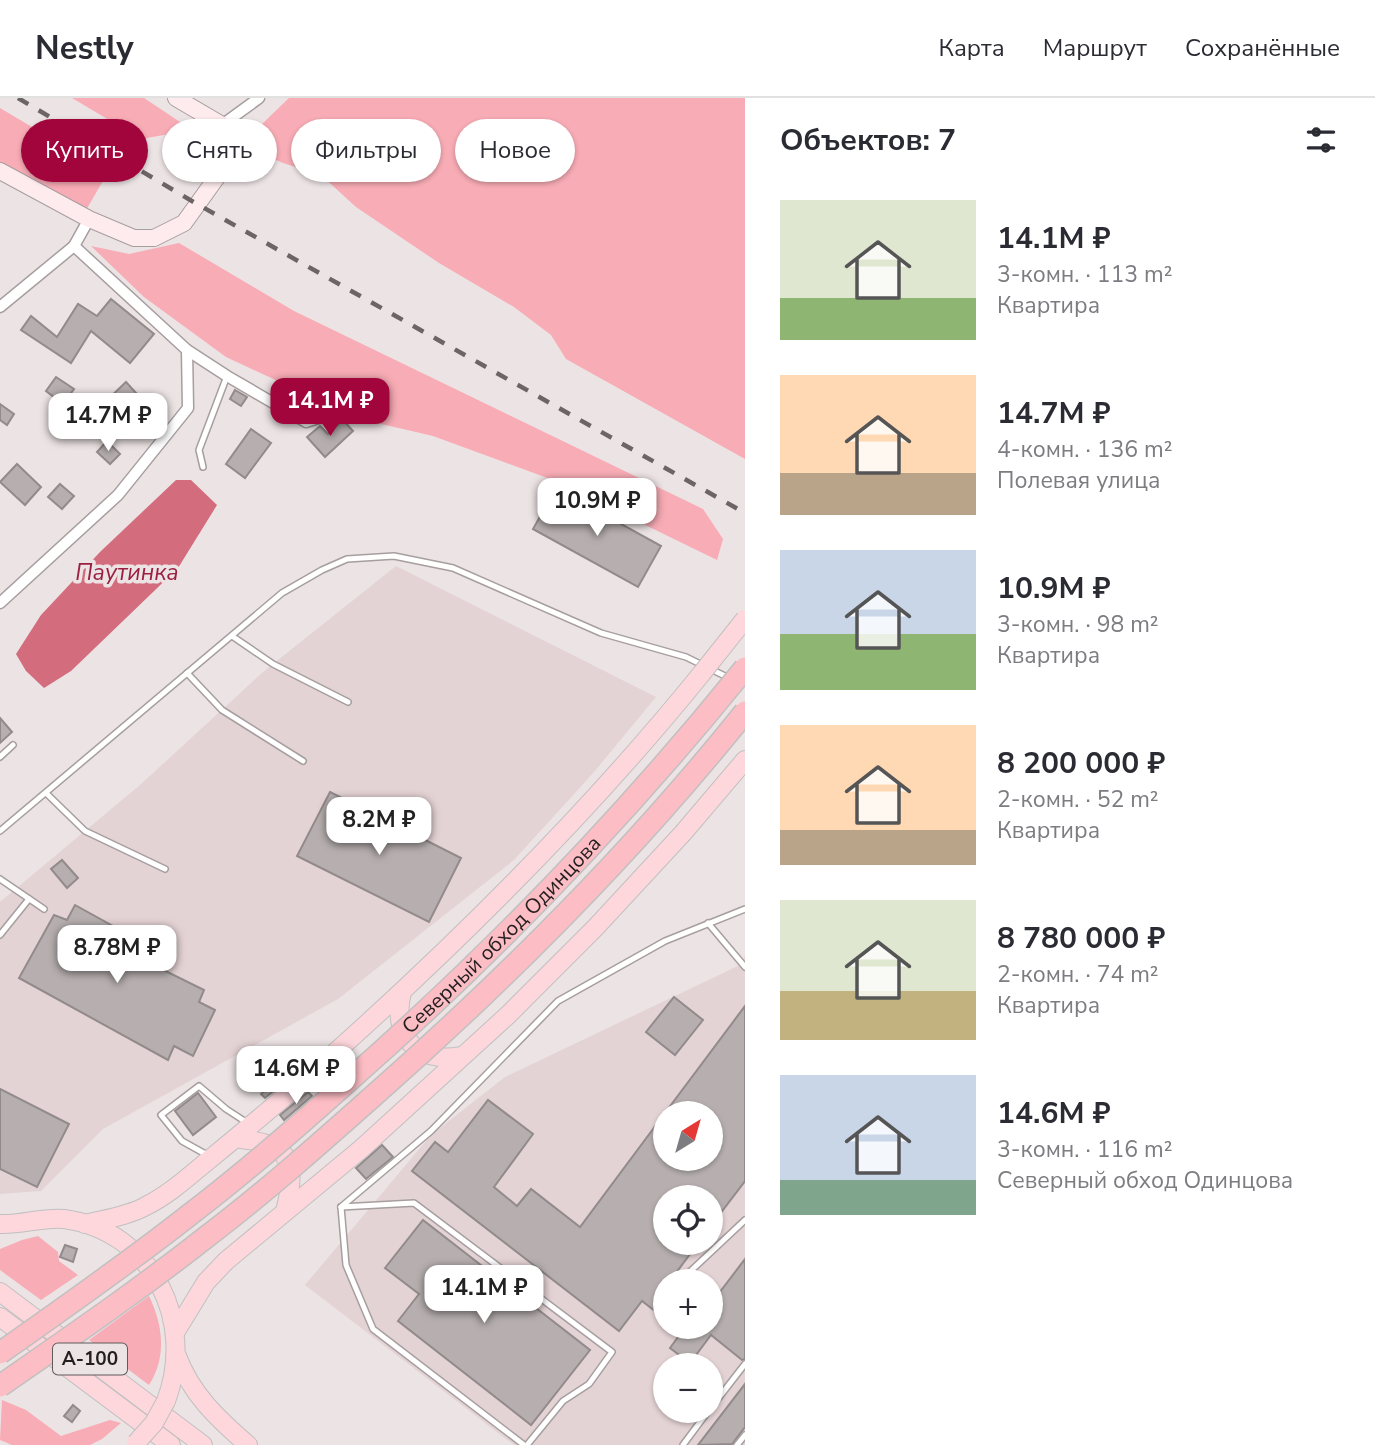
<!DOCTYPE html>
<html lang="ru">
<head>
<meta charset="utf-8">
<style>
  :root { --surface:#fff; --page:#f2f2f3; --text:#2b2b33; --muted:#7c7c81; --line:#e1e1e2; --accent:#a2053c }
  body { margin:0; font-family:"Nunito Sans",sans-serif; background:var(--page); color:var(--text); height:100vh; display:flex; flex-direction:column; font-size:26px; white-space:nowrap }
  * { box-sizing:border-box; margin:0 }
  p { font-size:23px; color:var(--muted) }
  .icon { flex:none; width:38px; height:38px; fill:none; stroke:currentColor; stroke-width:2; stroke-linecap:round; stroke-linejoin:round }
  .map { position:relative; flex:1; overflow:hidden }
  .details { display:flex; flex-direction:column; background:var(--surface); width:630px }
  .details>* { flex:none }
  .hud { position:absolute; left:21px; top:21px; width:618px; height:63px; display:flex; gap:14px }
  .needle { width:46px; rotate:37deg }
  .controls { position:absolute; left:653px; top:1003px; display:grid; gap:14px }
  .controls a { display:grid; place-items:center; width:70px; height:70px; border-radius:50%; background:var(--surface); box-shadow:0 2px 5px #0004; font-size:35px }
  .price { position:absolute; translate:-50% -60px; padding:0 16px; border-radius:14px; background:#fff; color:#222; font-size:23px; line-height:46px; filter:drop-shadow(0 2px 4px #0008) }
  .price::after { content:''; position:absolute; left:50%; top:42px; width:21px; height:16px; margin-left:-10px; background:inherit; clip-path:polygon(0 0,100% 0,50% 100%) }
  .price.on { background:var(--accent); color:#fff }
  ul { padding:0; list-style:none }
  li { display:flex; align-items:center; gap:21px; height:175px; padding:0 35px }
  li span { display:grid; place-items:center; flex:none; width:196px; height:140px; border-radius:0px; color:#555 }
  li>.icon { margin-inline-start:auto }
  span .icon { width:84px; height:84px; fill:#fffc; stroke-width:1 }
  li b { font-size:30px }
  h2 { display:flex; justify-content:space-between; align-items:center; height:84px; padding:0 35px; font-size:30px }
  .tag { padding:0 24px; border-radius:32px; background:var(--surface); box-shadow:0 2px 5px #0004; font-size:24px; line-height:63px }
  .tag.on { background:var(--accent); color:#fff }
  header { display:flex; align-items:center; gap:42px; box-sizing:border-box; height:98px; padding:0 35px; background:var(--surface); border-bottom:2px solid var(--line) }
  header strong { font-size:33px }
  nav { display:flex; gap:38px; margin-inline-start:auto; font-size:24px }
  main { display:flex; flex:1; min-height:0 }
  .map>svg:first-child { display:block }
</style>
</head>
<body>
<header>
<strong>Nestly</strong>
<nav><a>Карта</a><a>Маршрут</a><a>Сохранённые</a></nav>
</header>
<main>
<div class="map">
<svg width="745" height="1347" viewBox="0 0 745 1347">
  <rect width="100%" height="100%" fill="#ece3e4"/>
  <g fill="#e4d3d4" fill-rule="evenodd">
    <polygon points="396,468 656,599 594,674 514,762 338,901 103,1031 41,1093 0,1096 0,804 140,687 263,574"/>
    <path d="M745,857V1347H514L305,1187L431,1037L505,979L742,866ZM665,1015H710V1060H665ZM665,1099H710V1144H665ZM665,1183H710V1228H665ZM665,1267H710V1312H665Z"/>
  </g>
  <g fill="#f8acb5">
    <polygon points="72,0 144,0 192,32 141,41"/>
    <polygon points="289,0 745,0 745,361 566,261 551,237 514,209 439,165 356,109 321,77 283,65 260,55 248,44 261,27"/>
    <polygon points="0,10 108,74 85,114 0,67"/>
    <polygon points="179,145 294,213 703,411 723,441 717,462 553,382 433,338 360,321 226,259 144,199 91,148 129,156"/>
    <polygon points="38,1138 58,1154 59,1163 78,1177 41,1202 0,1172 0,1151 22,1142"/>
    <path d="M149,1198C163,1227 167,1259 149,1287L89,1242Z"/>
    <polygon points="2,1302 26,1312 61,1338 110,1322 121,1325 102,1341 90,1347 12,1347 0,1342"/>
  </g>
  <polygon fill="#d36c7c" points="176,382 191,382 217,407 178,470 71,573 44,590 26,573 16,556 41,517 100,454"/>
  <g fill="#b6aeaf" stroke="#928a8b" stroke-width="2">
    <polygon points="111,201 154,236 130,265 91,233 71,265 21,232 31,218 57,239 78,206 97,218"/>
    <polygon points="56,279 74,291 63,306 46,293"/>
    <polygon points="126,284 157,318 140,333 127,319 110,338 87,317 101,302 104,305"/>
    <polygon points="235,292 247,299 241,308 230,301"/>
    <polygon points="0,306 14,316 7,327 0,322"/>
    <polygon points="343,322 353,333 325,359 307,339 320,328 328,336"/>
    <polygon points="251,331 271,345 245,380 226,366"/>
    <polygon points="107,343 120,356 110,366 97,354"/>
    <polygon points="17,366 41,389 25,407 0,384"/>
    <polygon points="60,386 74,398 62,411 48,399"/>
    <polygon points="556,390 661,448 638,489 533,431"/>
    <polygon points="0,620 12,634 0,645"/>
    <polygon points="330,694 461,760 429,824 297,758"/>
    <polygon points="62,762 78,780 67,790 51,771"/>
    <polygon points="75,807 129,837 121,851 204,892 199,904 215,912 193,958 174,948 168,962 19,880 54,817 67,822"/>
    <polygon points="674,899 703,922 675,957 646,934"/>
    <polygon points="745,908 745,1083 710,1129 710,1099 665,1099 665,1144 699,1144 670,1183 665,1183 665,1221 642,1203 619,1233 412,1073 435,1044 448,1054 488,1002 533,1036 494,1089 517,1108 531,1091 580,1129 665,1015 665,1060 710,1060 710,1015 665,1015"/>
    <polygon points="289,972 293,977 265,1000 261,996"/>
    <polygon points="0,991 69,1026 37,1089 0,1071"/>
    <polygon points="308,994 312,998 284,1022 280,1017"/>
    <polygon points="198,995 216,1019 193,1037 175,1013"/>
    <polygon points="382,1047 393,1059 366,1081 356,1070"/>
    <polygon points="423,1122 590,1252 531,1327 398,1223 419,1196 385,1170"/>
    <polygon points="65,1147 77,1151 73,1164 60,1159"/>
    <polygon points="745,1161 745,1261 742,1262 711,1237 690,1265 670,1250 686,1228 710,1228 710,1207"/>
    <polygon points="745,1286 745,1329 732,1346 698,1347"/>
    <polygon points="73,1307 80,1313 72,1324 64,1318"/>
  </g>
  <g fill="none" stroke-linecap="round" stroke-linejoin="round">
    <defs>
      <g id="lane">
        <polyline points="203,369 199,352 227,278"/>
        <polyline points="232,538 273,566 348,604"/>
        <polyline points="187,575 222,612 303,663"/>
        <polyline points="0,659 13,647"/>
        <polyline points="46,695 85,733 165,771"/>
        <polyline points="0,733 282,495 322,472 347,461 394,458 453,470 601,535 686,559 729,580"/>
        <polyline points="0,781 44,811"/>
        <polyline points="708,825 745,869"/>
        <polyline points="0,837 29,801"/>
        <polyline points="209,1058 182,1043 161,1017 199,988 226,1011 249,1026"/>
        <polyline points="341,1109 431,1033 558,903 665,843 745,811"/>
        <polyline points="341,1109 414,1105 612,1254 589,1286 563,1303 527,1347"/>
        <polyline points="341,1109 346,1167 373,1231 524,1347"/>
        <polyline points="680,1183 745,1122"/>
        <polyline points="710,1311 745,1266"/>
        <polyline points="683,1347 709,1312"/>
        <polyline points="737,1347 745,1337"/>
      </g>
      <g id="street">
        <polyline points="222,27 259,0"/>
        <polyline points="0,209 74,148 89,121"/>
        <polyline points="187,252 227,278 306,324 358,307"/>
        <polyline points="0,505 118,397 188,310 187,252 74,148"/>
      </g>
      <polyline id="secondary" points="0,73 89,121 134,140 154,140 184,125 222,72 231,53 229,37 222,27 176,0"/>
      <g id="primary">
        <path d="M402,894C391,938 417,966 461,958"/>
        <path d="M236,1040C245,1042 255,1042 263,1045C300,1053 291,1089 285,1114"/>
        <path d="M0,1126C21,1127 43,1119 64,1121C153,1133 196,1224 166,1303"/>
        <path d="M85,1126C105,1121 128,1118 146,1108C170,1096 189,1078 210,1061C244,1033 278,1005 311,976C451,852 584,721 702,575"/>
        <polyline points="0,1194 203,1347"/>
        <polyline points="0,1219 171,1347"/>
        <polyline points="176,1233 206,1184 226,1163 361,1051 508,917 595,830 683,735 745,662"/>
        <path d="M177,1258C191,1296 218,1321 248,1347"/>
      </g>
    </defs>
    <use href="#lane" stroke="#a69e9f" stroke-width="8"/>
    <use href="#street" stroke="#a69e9f" stroke-width="13"/>
    <use href="#secondary" stroke="#a69e9f" stroke-width="18"/>
    <use href="#primary" stroke="#c1c0c1" stroke-width="20"/>
    <use href="#lane" stroke="#fff" stroke-width="5"/>
    <use href="#street" stroke="#fff" stroke-width="10"/>
    <use href="#secondary" stroke="#feebed" stroke-width="16"/>
    <use href="#primary" stroke="#fed7dc" stroke-width="18"/>
    <polyline stroke="#6b6566" stroke-width="4.5" stroke-dasharray="12 12" stroke-linecap="butt" points="18,0 197,106 745,415"/>
    <defs>
      <g id="primary-bridge">
        <polyline points="702,575 745,521"/>
        <polyline points="136,1345 154,1325 166,1303"/>
      </g>
      <g id="highway-bridge">
        <path id="s1" d="M0,1255C64,1210 127,1166 188,1118C243,1076 295,1031 346,985C491,858 624,720 745,570"/>
        <path d="M0,1288C69,1240 139,1192 205,1140C263,1096 317,1048 371,1000C505,882 633,754 745,614"/>
      </g>
    </defs>
    <use href="#primary-bridge" stroke="#c1c0c1" stroke-width="20" stroke-linecap="butt"/>
    <use href="#highway-bridge" stroke="#c1c0c1" stroke-width="24" stroke-linecap="butt"/>
    <use href="#primary-bridge" stroke="#fed7dc" stroke-width="18"/>
    <use href="#highway-bridge" stroke="#fdbdc4" stroke-width="21"/>
  </g>
  <g text-anchor="middle" dominant-baseline="central" stroke-width="7" stroke-linejoin="round" paint-order="stroke">
    <rect fill="#ece3e4" stroke="#5f5a5b" stroke-width="2" x="53" y="1245.5" width="74" height="31" rx="5"/>
    <g font-size="19" font-weight="bold" fill="#231f20">
      <text x="90" y="1261">А-100</text>
    </g>
    <g font-size="21" fill="#231f20" stroke="#ece3e4">
      <text stroke="none"><textPath href="#s1" startOffset="654">Северный обход Одинцова</textPath></text>
    </g>
    <g font-size="23" font-style="italic" fill="#9b1f40" stroke="#ece3e4">
      <text x="127" y="474">Паутинка</text>
    </g>
  </g>
</svg>
<div class="controls">
<a><svg class="needle" viewBox="-14 -14 28 28"><path d="M0-13l5 13h-10z" fill="#e53935"/><path d="M0 13l5-13h-10z" fill="#7c7c81"/></svg></a>
<a><svg class="icon" aria-label="locate" viewBox="0 0 24 24"><circle cx="12" cy="12" r="6"/><path d="M12 2v4M12 18v4M2 12h4M18 12h4"/></svg></a>
<a>+</a>
<a>−</a>
</div>
<b class="price on" style="left:330px;top:340px">14.1M ₽</b>
<b class="price" style="left:108px;top:355px">14.7M ₽</b>
<b class="price" style="left:597px;top:440px">10.9M ₽</b>
<b class="price" style="left:379px;top:759px">8.2M ₽</b>
<b class="price" style="left:117px;top:887px">8.78M ₽</b>
<b class="price" style="left:296px;top:1008px">14.6M ₽</b>
<b class="price" style="left:484px;top:1227px">14.1M ₽</b>
<div class="hud">
<a class="tag on">Купить</a>
<a class="tag">Снять</a>
<a class="tag">Фильтры</a>
<a class="tag">Новое</a>
</div>
</div>
<section class="details">
<h2>Объектов: 7<svg class="icon" aria-label="filters" viewBox="0 0 24 24"><path d="M4 7h16M4 17h16"/><circle cx="9" cy="7" r="2"/><circle cx="15" cy="17" r="2"/></svg></h2>
<ul>
<li><span style="background:linear-gradient(#dfe7d0 70%,#8fb573 0)"><svg class="icon" aria-label="home" viewBox="0 0 24 24"><path d="M3 11l9-7 9 7M6 9v11h12V9"/></svg></span><div><b>14.1M ₽</b><p>3-комн. · 113 m²</p><p>Квартира</p></div></li>
<li><span style="background:linear-gradient(#ffd9b3 70%,#b9a48a 0)"><svg class="icon" aria-label="home" viewBox="0 0 24 24"><path d="M3 11l9-7 9 7M6 9v11h12V9"/></svg></span><div><b>14.7M ₽</b><p>4-комн. · 136 m²</p><p>Полевая улица</p></div></li>
<li><span style="background:linear-gradient(#c9d6e8 60%,#8fb573 0)"><svg class="icon" aria-label="home" viewBox="0 0 24 24"><path d="M3 11l9-7 9 7M6 9v11h12V9"/></svg></span><div><b>10.9M ₽</b><p>3-комн. · 98 m²</p><p>Квартира</p></div></li>
<li><span style="background:linear-gradient(#ffd9b3 75%,#b9a48a 0)"><svg class="icon" aria-label="home" viewBox="0 0 24 24"><path d="M3 11l9-7 9 7M6 9v11h12V9"/></svg></span><div><b>8 200 000 ₽</b><p>2-комн. · 52 m²</p><p>Квартира</p></div></li>
<li><span style="background:linear-gradient(#dfe7d0 65%,#c2b280 0)"><svg class="icon" aria-label="home" viewBox="0 0 24 24"><path d="M3 11l9-7 9 7M6 9v11h12V9"/></svg></span><div><b>8 780 000 ₽</b><p>2-комн. · 74 m²</p><p>Квартира</p></div></li>
<li><span style="background:linear-gradient(#c9d6e8 75%,#7fa58c 0)"><svg class="icon" aria-label="home" viewBox="0 0 24 24"><path d="M3 11l9-7 9 7M6 9v11h12V9"/></svg></span><div><b>14.6M ₽</b><p>3-комн. · 116 m²</p><p>Северный обход Одинцова</p></div></li>
</ul>
</section>
</main>
</body>
</html>
